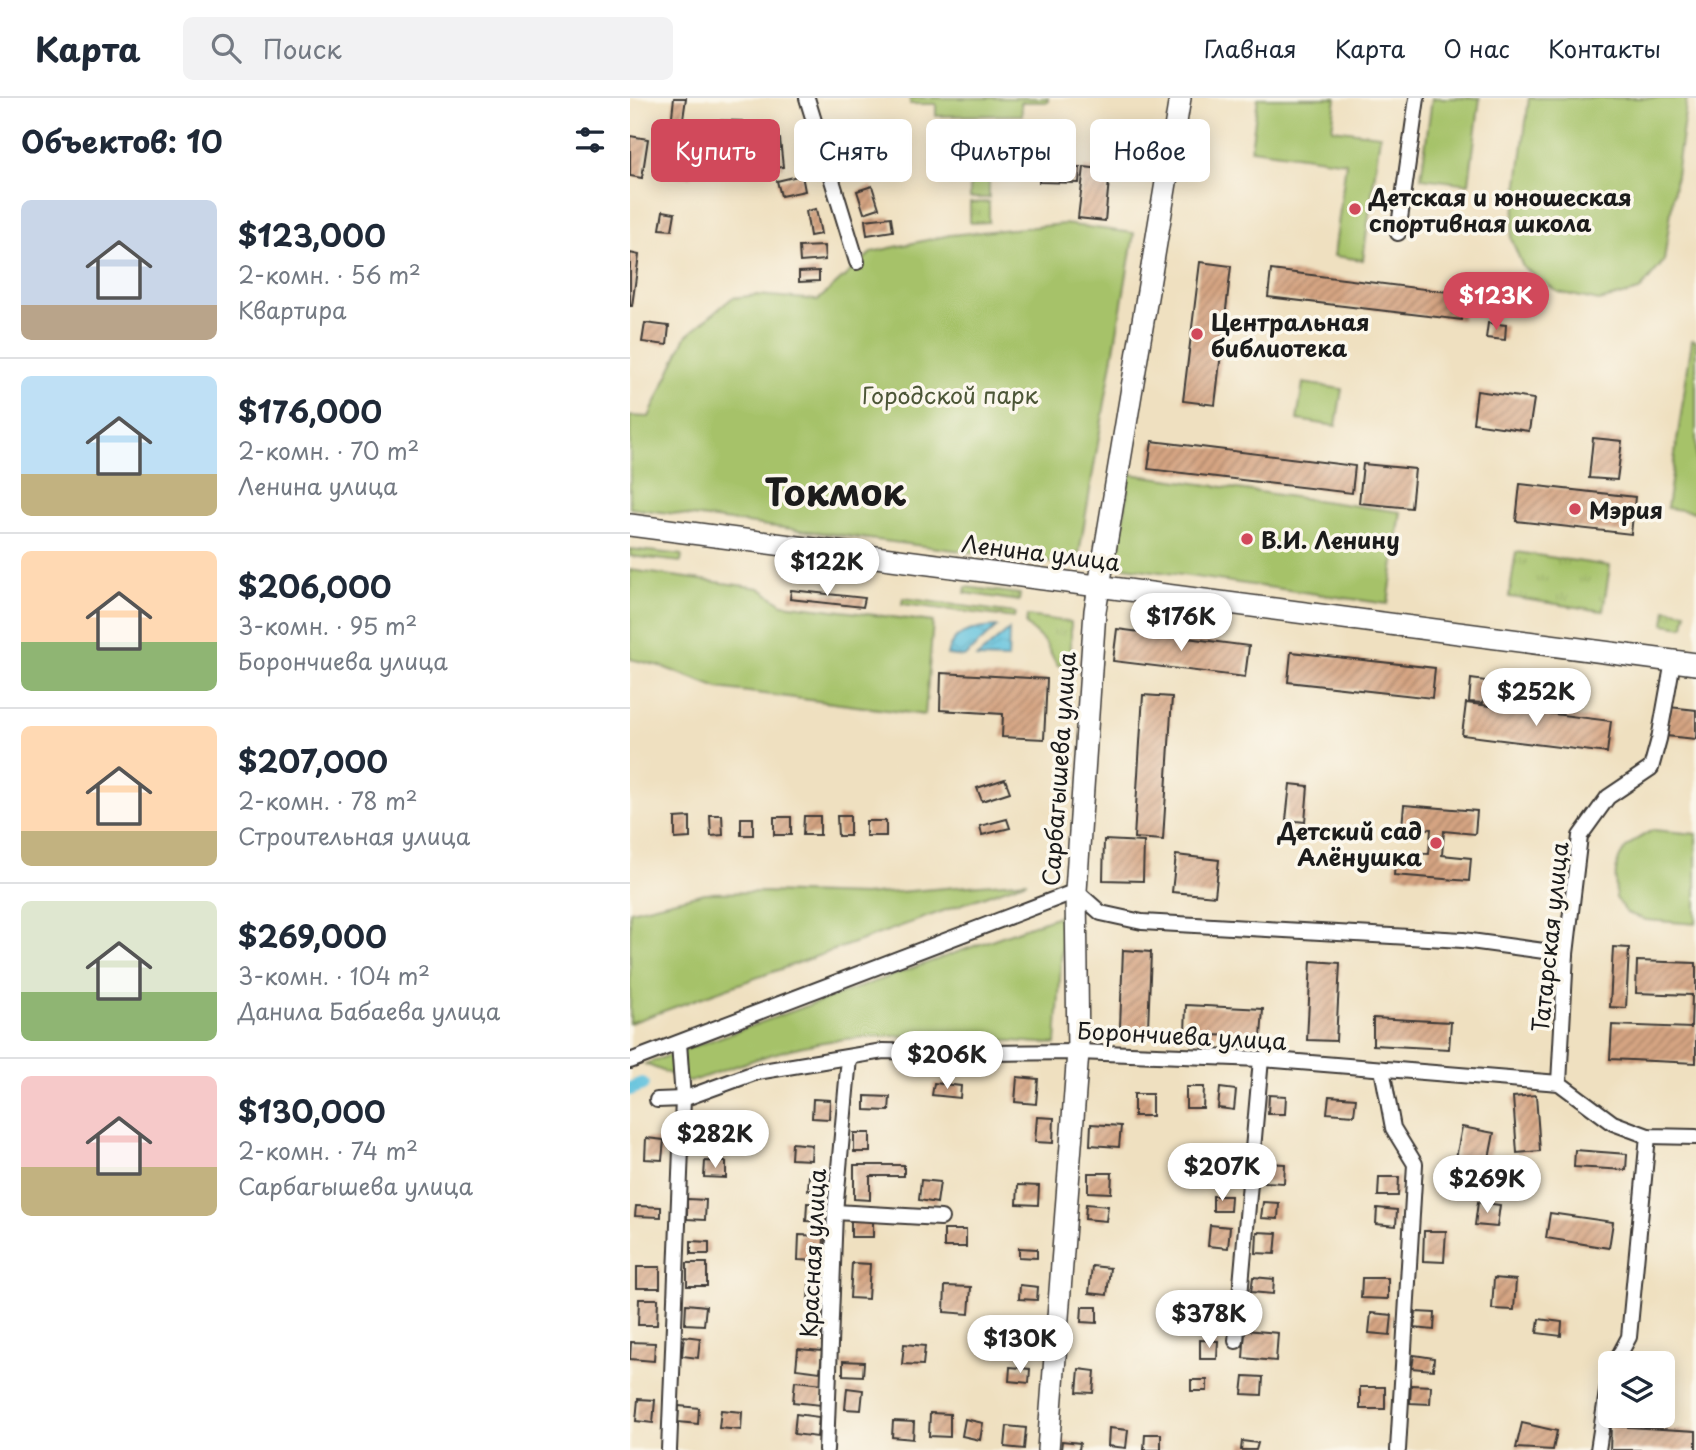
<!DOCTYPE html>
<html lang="ru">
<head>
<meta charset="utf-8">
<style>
  :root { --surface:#fff; --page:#f2f2f3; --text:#1f2937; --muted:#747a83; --line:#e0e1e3; --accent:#d1495b }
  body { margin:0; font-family:"Playpen Sans",sans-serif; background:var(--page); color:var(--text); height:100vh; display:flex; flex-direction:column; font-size:26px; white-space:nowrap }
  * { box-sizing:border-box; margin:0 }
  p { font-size:23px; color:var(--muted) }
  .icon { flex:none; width:38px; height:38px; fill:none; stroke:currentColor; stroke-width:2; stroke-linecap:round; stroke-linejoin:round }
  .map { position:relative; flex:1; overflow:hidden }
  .sheet { display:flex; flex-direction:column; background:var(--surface); width:630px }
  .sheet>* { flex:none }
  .banner { position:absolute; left:21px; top:21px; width:665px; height:63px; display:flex; gap:14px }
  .fabs { position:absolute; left:968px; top:1253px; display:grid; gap:14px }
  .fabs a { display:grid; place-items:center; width:77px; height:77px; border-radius:10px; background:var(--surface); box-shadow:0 4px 18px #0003; font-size:35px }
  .price { position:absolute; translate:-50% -60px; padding:0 16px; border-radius:24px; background:#fff; color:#222; font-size:23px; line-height:46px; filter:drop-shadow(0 2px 4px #0008) }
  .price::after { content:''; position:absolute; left:50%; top:42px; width:21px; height:16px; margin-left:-10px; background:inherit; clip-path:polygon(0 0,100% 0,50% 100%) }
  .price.selected { background:var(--accent); color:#fff }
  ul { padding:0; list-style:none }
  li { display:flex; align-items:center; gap:21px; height:175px; padding:0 21px }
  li+li { border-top:2px solid var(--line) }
  li span { display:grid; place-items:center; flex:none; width:196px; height:140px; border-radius:10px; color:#555 }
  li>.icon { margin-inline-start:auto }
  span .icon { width:84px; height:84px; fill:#fffc; stroke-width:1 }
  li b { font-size:30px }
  h2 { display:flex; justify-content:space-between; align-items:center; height:84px; padding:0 21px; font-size:30px }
  .chip { padding:0 24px; border-radius:10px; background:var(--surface); box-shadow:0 4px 18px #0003; font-size:24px; line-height:63px }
  .chip.selected { background:var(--accent); color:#fff }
  header { display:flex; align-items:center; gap:42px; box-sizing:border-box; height:98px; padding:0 35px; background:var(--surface); border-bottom:2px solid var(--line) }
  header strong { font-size:33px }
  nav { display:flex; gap:38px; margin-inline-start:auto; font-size:24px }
  .search { width:490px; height:63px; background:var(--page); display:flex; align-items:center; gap:18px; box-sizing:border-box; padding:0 24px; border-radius:10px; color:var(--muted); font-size:26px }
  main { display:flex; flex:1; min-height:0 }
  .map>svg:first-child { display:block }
</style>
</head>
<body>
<header>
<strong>Карта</strong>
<div class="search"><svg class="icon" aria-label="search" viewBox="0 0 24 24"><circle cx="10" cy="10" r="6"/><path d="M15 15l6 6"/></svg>Поиск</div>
<nav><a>Главная</a><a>Карта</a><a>О нас</a><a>Контакты</a></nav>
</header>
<main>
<section class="sheet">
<h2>Объектов: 10<svg class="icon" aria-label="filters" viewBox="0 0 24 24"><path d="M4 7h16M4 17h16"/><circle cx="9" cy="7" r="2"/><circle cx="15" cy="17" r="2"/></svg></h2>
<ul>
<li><span style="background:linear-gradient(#c9d6e8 75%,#b9a48a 0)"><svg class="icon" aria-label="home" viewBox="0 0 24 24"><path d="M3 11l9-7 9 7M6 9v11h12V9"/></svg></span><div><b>$123,000</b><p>2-комн. · 56 m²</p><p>Квартира</p></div></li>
<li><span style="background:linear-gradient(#bfe0f5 70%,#c2b280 0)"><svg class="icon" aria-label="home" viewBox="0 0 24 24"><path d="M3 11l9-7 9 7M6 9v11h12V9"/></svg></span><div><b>$176,000</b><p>2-комн. · 70 m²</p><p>Ленина улица</p></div></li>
<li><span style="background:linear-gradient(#ffd9b3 65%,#8fb573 0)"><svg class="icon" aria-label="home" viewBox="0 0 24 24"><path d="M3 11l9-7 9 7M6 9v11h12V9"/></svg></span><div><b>$206,000</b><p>3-комн. · 95 m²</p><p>Борончиева улица</p></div></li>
<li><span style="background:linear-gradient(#ffd9b3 75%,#c2b280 0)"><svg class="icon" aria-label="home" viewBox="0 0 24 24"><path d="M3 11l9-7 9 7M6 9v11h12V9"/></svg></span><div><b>$207,000</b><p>2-комн. · 78 m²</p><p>Строительная улица</p></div></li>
<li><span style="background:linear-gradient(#dfe7d0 65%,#8fb573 0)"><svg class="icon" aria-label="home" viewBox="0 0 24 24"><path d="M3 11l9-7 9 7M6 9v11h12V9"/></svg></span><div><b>$269,000</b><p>3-комн. · 104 m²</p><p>Данила Бабаева улица</p></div></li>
<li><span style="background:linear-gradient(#f6c9c9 65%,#c2b280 0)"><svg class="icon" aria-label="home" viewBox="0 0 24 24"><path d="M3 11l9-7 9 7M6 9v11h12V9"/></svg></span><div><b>$130,000</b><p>2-комн. · 74 m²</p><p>Сарбагышева улица</p></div></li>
</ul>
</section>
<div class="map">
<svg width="1066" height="1352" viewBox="0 0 1066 1352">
  <defs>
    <pattern id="grass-tufts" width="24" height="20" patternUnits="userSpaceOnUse" patternTransform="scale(1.75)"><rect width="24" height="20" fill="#a6c269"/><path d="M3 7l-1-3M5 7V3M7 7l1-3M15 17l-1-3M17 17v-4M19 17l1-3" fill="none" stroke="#8ea65a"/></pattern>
    <pattern id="water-waves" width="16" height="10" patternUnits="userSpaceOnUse" patternTransform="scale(1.75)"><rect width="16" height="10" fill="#5fc1dd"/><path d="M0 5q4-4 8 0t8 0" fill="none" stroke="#52a5bd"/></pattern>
    <pattern id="building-hatch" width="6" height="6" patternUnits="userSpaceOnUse" patternTransform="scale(1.75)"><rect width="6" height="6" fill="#d5a482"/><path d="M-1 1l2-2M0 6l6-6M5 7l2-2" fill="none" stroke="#ac856a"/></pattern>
  </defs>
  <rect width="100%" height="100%" fill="#fbf7ec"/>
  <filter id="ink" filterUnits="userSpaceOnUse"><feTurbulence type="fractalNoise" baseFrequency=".0143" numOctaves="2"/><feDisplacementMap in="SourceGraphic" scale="14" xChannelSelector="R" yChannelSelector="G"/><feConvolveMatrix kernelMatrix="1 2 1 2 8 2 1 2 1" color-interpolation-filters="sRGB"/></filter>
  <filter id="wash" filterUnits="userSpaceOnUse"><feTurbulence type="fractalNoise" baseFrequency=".00686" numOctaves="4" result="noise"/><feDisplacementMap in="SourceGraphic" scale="28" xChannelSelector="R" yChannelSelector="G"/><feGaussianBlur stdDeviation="1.57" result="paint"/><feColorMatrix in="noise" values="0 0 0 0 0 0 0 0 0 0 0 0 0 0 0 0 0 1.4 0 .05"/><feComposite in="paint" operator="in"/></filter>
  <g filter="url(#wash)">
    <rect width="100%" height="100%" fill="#efe0c0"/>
    <g fill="url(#grass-tufts)" stroke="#616f42" stroke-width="2">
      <polygon points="329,26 343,26 343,33 357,33 357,48 329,48"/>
      <polygon points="340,53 359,53 360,73 340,74"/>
      <rect x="340" y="80" width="19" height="20"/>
      <polygon points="359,104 359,124 340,125 340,105"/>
      <polygon points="0,451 52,457 51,464 0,458"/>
      <polygon points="886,454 980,468 973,513 879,499"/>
      <polygon points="336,489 390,496 389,503 335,495"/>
      <polygon points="273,500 385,515 384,520 272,506"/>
      <polygon points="1036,511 1056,514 1054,529 1034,526"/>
      <polygon points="397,518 441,524 441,568 427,567 415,544 396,527"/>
    </g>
    <g fill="#a6c269" stroke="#616f42" stroke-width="2">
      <polygon points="280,0 418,0 418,4 391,4 392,17 306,18 306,6 280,6"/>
      <polygon points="628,0 706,0 702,31 750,37 733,162 704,158 716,64 621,51"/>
      <polygon points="802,0 850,0 839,86 791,80"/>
      <polygon points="899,0 1057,0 1034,163 1009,193 969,203 928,194 893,169 881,140"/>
      <polygon points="434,126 504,135 447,468 0,410 0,318 19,319 56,238 102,200 127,197 188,202 242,154 320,137"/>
      <polygon points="1062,242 1066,243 1066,414 1037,410"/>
      <polygon points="673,285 712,291 706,328 667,322"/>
      <polygon points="500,376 771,414 758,506 487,468"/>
      <polygon points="0,472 129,490 153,506 303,524 295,617 88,590 30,568 0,561"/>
      <path d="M1023,732L1066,736V826L1016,822L997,815L986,800C984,760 987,751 1023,732Z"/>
      <polygon points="397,783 0,925 0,813 75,795 135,794 233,797"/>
      <path d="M434,816L426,946C352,942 274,932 200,943C152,950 106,968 60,984L15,966Z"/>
    </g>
    <g fill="url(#water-waves)" stroke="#3e6e7c" stroke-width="2">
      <path d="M367,529L334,559L317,557C323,532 345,530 367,529Z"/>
      <polygon points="379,532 378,561 346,560"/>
    </g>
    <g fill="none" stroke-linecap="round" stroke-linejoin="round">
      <polyline stroke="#5fc1dd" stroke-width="14" points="0,991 12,986"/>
    </g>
    <g id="blocks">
      <g fill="url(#building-hatch)">
        <polygon points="44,0 56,0 52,28 41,27"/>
        <polygon points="69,22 112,23 111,44 69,43"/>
        <polygon points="0,38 18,41 12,80 0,78"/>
        <polygon points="150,41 153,69 120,72 117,44"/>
        <rect x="301" y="42" width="12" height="17"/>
        <polygon points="49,56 62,57 61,79 47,78"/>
        <polygon points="244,60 247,74 224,80 221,66"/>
        <polygon points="409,69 450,70 449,85 409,84"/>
        <polygon points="454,69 480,72 475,123 448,120"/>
        <polygon points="172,77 175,93 151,98 147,83"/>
        <polygon points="242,88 249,110 234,115 227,93"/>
        <polygon points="186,111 191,136 180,138 176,113"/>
        <polygon points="33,113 45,115 42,132 30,131"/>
        <polygon points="261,119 263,133 237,137 235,122"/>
        <polygon points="194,148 195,162 170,164 169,149"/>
        <polygon points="0,155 9,157 2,208 0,208"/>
        <polygon points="570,164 601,168 585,307 553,303"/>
        <polygon points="641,172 835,196 832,222 638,199"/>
        <polygon points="189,173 189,183 169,184 169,174"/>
        <polygon points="15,225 39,228 37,247 12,244"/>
        <polygon points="858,225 876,227 875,242 856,240"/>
        <polygon points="847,293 904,301 899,333 843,325"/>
        <polygon points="963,340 992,343 987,382 959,380"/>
        <polygon points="522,343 725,368 722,395 518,371"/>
        <polygon points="733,366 785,371 781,410 729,405"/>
        <polygon points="890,386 1005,399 1001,436 886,423"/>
        <polygon points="161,492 235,500 233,509 160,501"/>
        <polygon points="487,531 619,548 615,579 483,563"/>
        <polygon points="661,554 805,570 802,600 658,584"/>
        <polygon points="311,575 417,581 414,641 372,639 373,616 310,612"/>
        <polygon points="841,581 856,583 853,605 839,604"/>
        <polygon points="513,597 542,599 533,742 504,740"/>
        <polygon points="836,605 981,623 977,655 832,637"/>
        <polygon points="1039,609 1066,612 1066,641 1036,638"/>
        <polygon points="375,681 380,694 352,703 347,690"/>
        <polygon points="660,686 678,688 675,724 656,722"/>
        <polygon points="774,707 847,713 845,736 814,733 812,757 841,760 839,783 764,777 766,754 799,756 801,731 772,729"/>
        <polygon points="80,717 92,717 93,737 81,738"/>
        <polygon points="174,718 190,718 190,737 173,737"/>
        <polygon points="207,718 220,718 220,738 208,738"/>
        <polygon points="60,719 60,740 45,741 45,720"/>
        <rect x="144" y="719" width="17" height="18"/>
        <rect x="111" y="720" width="12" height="17"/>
        <polygon points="377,721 380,730 352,737 350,728"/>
        <rect x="236" y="723" width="20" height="15"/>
        <polygon points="474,742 514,744 513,783 473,782"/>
        <polygon points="546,757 589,762 585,798 542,794"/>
        <polygon points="983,849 999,850 996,910 980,909"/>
        <polygon points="493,852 521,854 518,930 490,929"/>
        <polygon points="681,863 710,865 706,943 677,942"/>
        <polygon points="1007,863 1066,865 1066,965 980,961 982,927 1061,930 1062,897 1006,895"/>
        <polygon points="556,907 633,911 631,939 555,936"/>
        <polygon points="743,920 821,924 819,951 743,947"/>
        <polygon points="387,979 408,981 406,1006 385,1004"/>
        <polygon points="304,985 331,988 330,1000 302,997"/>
        <polygon points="556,989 574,989 573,1010 556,1010"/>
        <polygon points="590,990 606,992 604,1012 588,1010"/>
        <rect x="504" y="996" width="18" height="22"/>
        <polygon points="639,997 656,998 655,1016 638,1016"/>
        <polygon points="906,997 910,1053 887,1055 883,999"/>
        <polygon points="235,998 260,999 259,1013 235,1012"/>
        <polygon points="699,998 726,1000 724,1017 697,1015"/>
        <polygon points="183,1001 200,1002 199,1021 182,1020"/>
        <polygon points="407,1019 424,1020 423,1045 405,1044"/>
        <polygon points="62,1022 80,1022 80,1041 61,1040"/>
        <polygon points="461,1026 491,1028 489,1049 460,1047"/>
        <polygon points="832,1029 864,1035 858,1066 826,1060"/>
        <rect x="224" y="1035" width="16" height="19"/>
        <polygon points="16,1040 34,1042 32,1062 15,1061"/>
        <polygon points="162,1045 182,1047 181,1062 161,1061"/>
        <polygon points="945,1052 997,1056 996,1072 944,1069"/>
        <polygon points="585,1055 604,1056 603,1077 583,1076"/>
        <polygon points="75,1063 96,1064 96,1080 74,1079"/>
        <polygon points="635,1065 655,1066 654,1085 634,1084"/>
        <polygon points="224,1067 274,1067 274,1078 240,1078 240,1102 224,1101"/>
        <polygon points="458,1075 482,1075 481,1095 458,1094"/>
        <polygon points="179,1078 197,1079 196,1094 178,1092"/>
        <polygon points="749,1079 769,1079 768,1098 748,1098"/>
        <polygon points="291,1082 310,1084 307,1105 289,1102"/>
        <polygon points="388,1087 409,1088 408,1107 387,1106"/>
        <polygon points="583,1098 601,1098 600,1113 583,1113"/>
        <polygon points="57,1101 76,1102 75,1122 57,1121"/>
        <polygon points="633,1104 649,1105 648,1121 631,1120"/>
        <polygon points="848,1104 870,1107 867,1129 845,1127"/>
        <polygon points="177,1105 196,1106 196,1124 176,1123"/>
        <polygon points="456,1106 478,1108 476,1123 455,1121"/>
        <polygon points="6,1108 31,1109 31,1119 5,1118"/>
        <polygon points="747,1110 767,1112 766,1128 746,1126"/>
        <polygon points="920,1115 983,1124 979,1150 916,1140"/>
        <rect x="221" y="1121" width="22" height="18"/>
        <polygon points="580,1127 600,1129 598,1150 578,1148"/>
        <rect x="314" y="1132" width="22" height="17"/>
        <polygon points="794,1133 816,1133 814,1164 793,1163"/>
        <polygon points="627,1134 647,1135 645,1156 626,1155"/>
        <polygon points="169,1137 194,1138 193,1163 168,1162"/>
        <polygon points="61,1143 79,1144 79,1156 61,1156"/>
        <polygon points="389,1150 407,1151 407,1160 389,1159"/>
        <rect x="57" y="1165" width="20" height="23"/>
        <polygon points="222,1165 240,1166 238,1201 220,1200"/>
        <polygon points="462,1168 480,1170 477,1197 459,1195"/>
        <rect x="7" y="1169" width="23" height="21"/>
        <polygon points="623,1179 644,1181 643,1196 621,1194"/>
        <polygon points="732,1180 758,1180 758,1201 731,1200"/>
        <polygon points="864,1180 886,1182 884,1212 862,1211"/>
        <polygon points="179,1186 196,1187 195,1203 178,1203"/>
        <polygon points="390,1187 408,1189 407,1202 389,1201"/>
        <polygon points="315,1188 341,1189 339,1216 314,1214"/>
        <polygon points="9,1201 28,1201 27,1227 8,1227"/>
        <polygon points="56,1206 76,1208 74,1227 55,1226"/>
        <polygon points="452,1209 467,1209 467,1225 451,1224"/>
        <polygon points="571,1209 591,1211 589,1226 570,1224"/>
        <polygon points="786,1214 805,1215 804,1232 784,1230"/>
        <polygon points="741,1215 762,1217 760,1237 739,1235"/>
        <polygon points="909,1221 932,1224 931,1238 907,1235"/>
        <polygon points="174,1227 192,1229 191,1239 173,1238"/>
        <polygon points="380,1227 400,1228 400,1243 380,1242"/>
        <polygon points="615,1232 648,1235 646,1263 613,1260"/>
        <polygon points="54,1238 70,1240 68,1260 52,1258"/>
        <polygon points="570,1242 588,1243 587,1261 570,1261"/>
        <polygon points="1,1244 25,1245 24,1263 0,1261"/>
        <polygon points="274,1246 295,1248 293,1267 272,1266"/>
        <polygon points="168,1251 192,1253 190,1274 166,1271"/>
        <polygon points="784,1257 804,1260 803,1272 782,1270"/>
        <polygon points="213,1263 234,1264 233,1278 213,1277"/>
        <polygon points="380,1269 400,1271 399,1285 379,1283"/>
        <polygon points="449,1271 465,1273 463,1295 447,1294"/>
        <polygon points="614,1278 633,1279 632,1297 612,1296"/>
        <rect x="561" y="1282" width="16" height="11"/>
        <polygon points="165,1283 193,1286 191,1307 163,1304"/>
        <polygon points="781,1287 801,1288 800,1306 780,1305"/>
        <rect x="730" y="1289" width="25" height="22"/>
        <polygon points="217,1290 233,1292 231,1312 215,1311"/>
        <polygon points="8,1301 25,1302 23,1325 6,1323"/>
        <polygon points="49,1308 69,1310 68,1326 48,1324"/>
        <polygon points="91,1312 112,1314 111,1332 89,1330"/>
        <polygon points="300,1315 320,1316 320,1339 299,1338"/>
        <polygon points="166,1316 189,1319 187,1339 164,1336"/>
        <polygon points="335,1321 353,1325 350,1342 332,1338"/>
        <polygon points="263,1323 284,1324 283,1341 262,1339"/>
        <polygon points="892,1325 927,1333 923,1352 886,1350"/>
        <polygon points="377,1328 396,1330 394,1351 375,1349"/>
        <polygon points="981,1328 1066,1333 1066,1352 980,1352"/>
        <polygon points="479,1330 498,1332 496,1350 478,1348"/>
        <polygon points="515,1336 531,1336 531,1352 514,1352"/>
        <polygon points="432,1343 450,1345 449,1352 431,1352"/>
        <polygon points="612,1343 628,1345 626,1352 611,1352"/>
      </g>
    </g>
  </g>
  <g filter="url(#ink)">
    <use href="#blocks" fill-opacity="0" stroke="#3c3935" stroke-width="2"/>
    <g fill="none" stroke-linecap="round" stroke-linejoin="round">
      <defs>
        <g id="street">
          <polyline points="177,0 227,164"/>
          <polyline points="768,135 787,0"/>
          <polyline points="0,963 446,793 471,815 512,824 833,842 936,856"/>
          <polyline points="752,971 763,1030 785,1066 768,1352"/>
          <polyline points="929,985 936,856 950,738 978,699 1021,670 1029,641 1043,563"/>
          <polyline points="27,1002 53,1001 127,974 253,953 364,955 448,954 631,961 929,985 983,1025 1018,1038 1066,1039"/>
          <polyline points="205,1114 311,1120"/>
          <polyline points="606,1243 631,961"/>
          <polyline points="985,1265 999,1239 1018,1038"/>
          <polyline points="39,1352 53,1001 49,945"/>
          <polyline points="196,1352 205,1114 219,960"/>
          <polyline points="968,1352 980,1274"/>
        </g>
        <g id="secondary">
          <polyline points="0,427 1066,566"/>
          <polyline points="418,1352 448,954 446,793 465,513 550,0"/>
        </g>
      </defs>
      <use href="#street" stroke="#3c3935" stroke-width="18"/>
      <use href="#secondary" stroke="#3c3935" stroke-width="24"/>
      <use href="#street" stroke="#fff" stroke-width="14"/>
      <use href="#secondary" stroke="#fff" stroke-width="21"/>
    </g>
  </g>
  <g fill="#d1495b" stroke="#fbf7ec" stroke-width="2.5">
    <circle cx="725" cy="111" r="7"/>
    <circle cx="567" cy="236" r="7"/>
    <circle cx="945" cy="411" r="7"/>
    <circle cx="617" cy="441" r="7"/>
    <circle cx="806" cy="745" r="7"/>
  </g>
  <g text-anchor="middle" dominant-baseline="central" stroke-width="7" stroke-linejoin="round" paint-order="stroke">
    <g font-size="23" font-weight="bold" fill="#1c1c1c" stroke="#fbf7ec" text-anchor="start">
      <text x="739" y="98">Детская и юношеская<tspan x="739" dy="26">спортивная школа</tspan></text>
      <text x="581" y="223">Центральная<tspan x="581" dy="26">библиотека</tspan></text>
      <text x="959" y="411">Мэрия</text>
      <text x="631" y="441">В.И. Ленину</text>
      <text x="792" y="732" text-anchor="end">Детский сад<tspan x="792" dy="26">Алёнушка</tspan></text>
    </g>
    <g font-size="23" fill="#4c5637" stroke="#fbf7ec">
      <text x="320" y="296">Городской парк</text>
    </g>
    <g font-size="23" fill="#1c1c1c" stroke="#fbf7ec">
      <text transform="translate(411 454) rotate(7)">Ленина улица</text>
      <text transform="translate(428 671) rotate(-86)">Сарбагышева улица</text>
      <text transform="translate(919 839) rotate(-84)">Татарская улица</text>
      <text transform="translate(552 937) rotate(3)">Борончиева улица</text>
      <text transform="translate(182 1155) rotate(-87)">Красная улица</text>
    </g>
    <g font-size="37" font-weight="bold" fill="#1c1c1c" stroke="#fbf7ec">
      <text x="205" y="393">Токмок</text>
    </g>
  </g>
</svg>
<div class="fabs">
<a><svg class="icon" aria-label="layers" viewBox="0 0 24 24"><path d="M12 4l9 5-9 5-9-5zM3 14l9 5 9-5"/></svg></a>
</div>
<b class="price selected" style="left:866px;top:234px">$123K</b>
<b class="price" style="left:197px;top:500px">$122K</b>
<b class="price" style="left:551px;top:555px">$176K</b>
<b class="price" style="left:906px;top:630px">$252K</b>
<b class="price" style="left:317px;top:993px">$206K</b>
<b class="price" style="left:85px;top:1072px">$282K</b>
<b class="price" style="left:592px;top:1105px">$207K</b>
<b class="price" style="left:857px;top:1117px">$269K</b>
<b class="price" style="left:579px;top:1252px">$378K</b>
<b class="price" style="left:390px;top:1277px">$130K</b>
<div class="banner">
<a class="chip selected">Купить</a>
<a class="chip">Снять</a>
<a class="chip">Фильтры</a>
<a class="chip">Новое</a>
</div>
</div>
</main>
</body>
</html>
